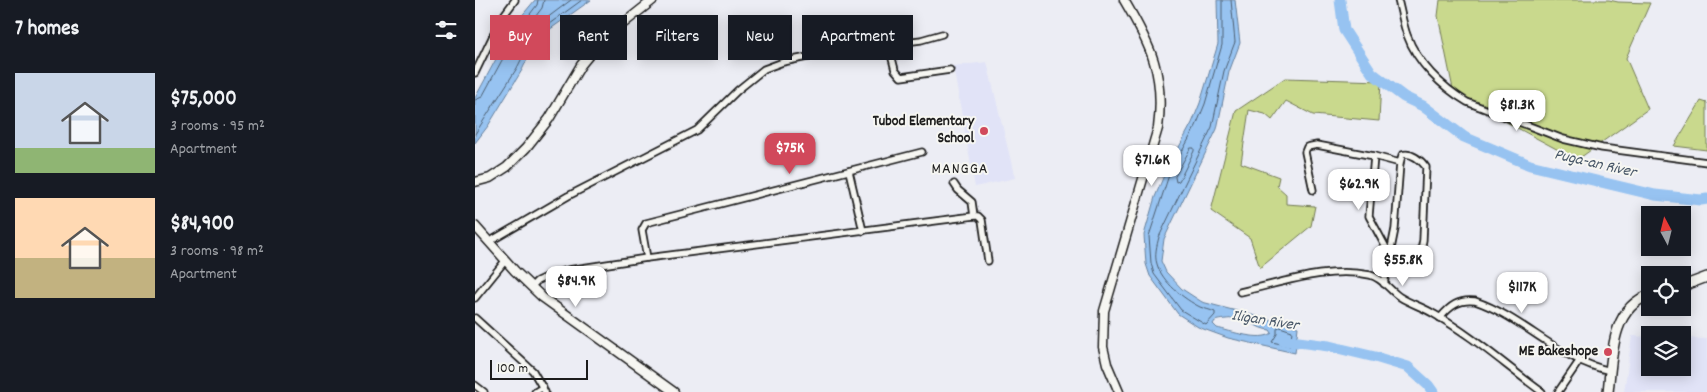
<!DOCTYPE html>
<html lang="en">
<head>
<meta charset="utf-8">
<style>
  :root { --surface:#171b24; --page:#20242c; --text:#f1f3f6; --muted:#9ea1a6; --accent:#d1495b }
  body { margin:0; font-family:Dekko,sans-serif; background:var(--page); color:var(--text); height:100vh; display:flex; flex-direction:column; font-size:19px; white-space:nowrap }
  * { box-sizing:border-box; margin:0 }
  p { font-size:16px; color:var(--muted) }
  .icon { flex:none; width:28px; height:28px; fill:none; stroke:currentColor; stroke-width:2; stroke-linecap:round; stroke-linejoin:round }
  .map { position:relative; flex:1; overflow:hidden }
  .panel { display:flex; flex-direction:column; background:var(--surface); width:475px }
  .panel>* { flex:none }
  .hud { position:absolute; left:15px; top:15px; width:475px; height:45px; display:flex; gap:10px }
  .needle { width:32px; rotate:353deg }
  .tools { position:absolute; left:1166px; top:206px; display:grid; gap:10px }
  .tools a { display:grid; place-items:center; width:50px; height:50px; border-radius:0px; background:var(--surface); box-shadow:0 2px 12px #0003; font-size:25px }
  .scale { position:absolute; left:15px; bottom:12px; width:98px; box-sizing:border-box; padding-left:5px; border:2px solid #1c1c1c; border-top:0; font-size:14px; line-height:18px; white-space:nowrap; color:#1c1c1c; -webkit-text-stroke:4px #f6f6f2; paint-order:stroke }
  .price { position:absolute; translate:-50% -42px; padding:0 11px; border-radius:10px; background:#fff; color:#222; font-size:16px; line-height:32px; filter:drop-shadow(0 1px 2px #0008) }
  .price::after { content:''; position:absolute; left:50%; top:30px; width:15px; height:11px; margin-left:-8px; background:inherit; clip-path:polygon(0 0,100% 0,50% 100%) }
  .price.selected { background:var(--accent); color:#fff }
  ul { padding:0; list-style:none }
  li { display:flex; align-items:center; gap:15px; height:125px; padding:0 15px }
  li span { display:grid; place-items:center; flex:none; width:140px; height:100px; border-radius:0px; color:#555 }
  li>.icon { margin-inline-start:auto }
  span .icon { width:60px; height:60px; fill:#fffc; stroke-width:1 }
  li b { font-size:21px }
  h2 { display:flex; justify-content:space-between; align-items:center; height:60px; padding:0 15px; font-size:21px }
  .pill { padding:0 18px; border-radius:0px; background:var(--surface); box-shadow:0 2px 12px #0003; font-size:18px; line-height:45px }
  .pill.selected { background:var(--accent); color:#fff }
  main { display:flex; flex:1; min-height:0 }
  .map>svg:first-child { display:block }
</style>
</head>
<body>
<main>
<section class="panel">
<h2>7 homes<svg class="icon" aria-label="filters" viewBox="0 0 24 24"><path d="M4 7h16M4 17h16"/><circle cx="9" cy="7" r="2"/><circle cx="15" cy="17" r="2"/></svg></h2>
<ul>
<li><span style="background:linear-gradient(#c9d6e8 75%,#8fb573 0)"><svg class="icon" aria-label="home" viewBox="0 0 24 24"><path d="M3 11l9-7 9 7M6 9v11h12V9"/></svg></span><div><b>$75,000</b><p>3 rooms · 95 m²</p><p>Apartment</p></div></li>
<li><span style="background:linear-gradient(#ffd9b3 60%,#c2b280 0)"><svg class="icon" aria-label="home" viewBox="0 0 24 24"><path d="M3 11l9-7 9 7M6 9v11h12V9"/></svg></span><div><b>$84,900</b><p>3 rooms · 98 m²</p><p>Apartment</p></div></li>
</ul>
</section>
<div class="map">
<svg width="1232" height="392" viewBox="0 0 1232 392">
  <rect width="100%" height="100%" fill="#ecedf4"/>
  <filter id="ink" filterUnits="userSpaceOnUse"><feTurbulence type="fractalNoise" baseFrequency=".02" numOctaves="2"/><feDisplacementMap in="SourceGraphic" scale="10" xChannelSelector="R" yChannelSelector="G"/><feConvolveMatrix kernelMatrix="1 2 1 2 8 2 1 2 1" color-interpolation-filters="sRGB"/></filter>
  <g filter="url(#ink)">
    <g fill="#e1e3f7">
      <polygon points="512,62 540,178 500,187 478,66"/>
      <polygon points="1157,336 1175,337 1175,368 1208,368 1208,338 1232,339 1232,392 1149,392"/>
    </g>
    <g fill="#c9d98d" stroke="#727a54">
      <polygon points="965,0 1134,0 1143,2 1175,3 1151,58 1173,109 1102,160 979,94 963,16"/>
      <polygon points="810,78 906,81 904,121 838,115 811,101 797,120 790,114 774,110 766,163 804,177 802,186 811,194 811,204 840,206 836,226 785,268 775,238 736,211 761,111"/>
      <polygon points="1226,101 1232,103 1232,150 1199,146"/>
    </g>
    <g fill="#97c3f1" stroke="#66809c" fill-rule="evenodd">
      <polygon points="60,0 116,0 67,35 58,47 47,70 13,126 0,143 0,98 40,24"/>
      <path d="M742,0H760L765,43L754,72L742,129L689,239L686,261L691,272L707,289L727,302L823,327L820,353L753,338L723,327L703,314L675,276L671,264L669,235L680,197L690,173L717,123L725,103L743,44ZM761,318C775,318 780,329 795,330L797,333C786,342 755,331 742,328L738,324L740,321C744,319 755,319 761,318Z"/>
    </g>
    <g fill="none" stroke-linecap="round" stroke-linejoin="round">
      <g stroke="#4d5f71" stroke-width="1">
        <polyline points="69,0 67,8 50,30 48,34 49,36 52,36 60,27 96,0"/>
        <path d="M747,0V45L730,104L721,126L694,175L674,236L676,263L679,274L706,310L731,325L740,315V312C736,310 730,309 725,307C709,299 687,282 682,264C679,255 682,245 684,237L737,127L749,71L760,42L756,0"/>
        <polyline points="0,100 7,97 45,27 62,5 63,0"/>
        <polyline points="0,134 42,68 54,44 63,32 107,0"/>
        <polygon points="716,148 719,148 719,151 704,181 701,182 700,177"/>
        <polygon points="805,327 817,331 815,346 797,342 802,334 802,329"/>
      </g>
      <g stroke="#97c3f1" stroke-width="11">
        <polyline points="865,0 869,30 897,73 929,97 948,106 989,137 1055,165 1180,195 1226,200 1232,199"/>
        <polyline points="808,340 854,346 900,357 933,367 953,385 958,392"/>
      </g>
      <defs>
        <g id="street">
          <path d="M923,0C926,11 928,24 932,35C942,63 967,87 992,102L1088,139L1127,148L1232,162"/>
          <polyline points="413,43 420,70 426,77 475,70"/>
          <polyline points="0,73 26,19 40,0"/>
          <path d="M899,156L894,216L916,257L944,261L948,240L951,167C946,160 936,152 927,155L925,163"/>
          <polyline points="374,171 388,231"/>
          <polyline points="479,184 483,190 497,202 499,216"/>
          <polyline points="838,190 830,152 832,147 842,145 899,156 925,163 920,229 909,284"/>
          <polyline points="14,242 93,196 222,130 263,90 289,69 308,62 367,50 446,40 467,34"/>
          <polyline points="172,258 167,230 171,223 447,152"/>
          <polyline points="56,287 62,281 75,275 93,270 172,258 499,216 503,216 507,220 513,261"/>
          <path d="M765,292C807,283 852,266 895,275C908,278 915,291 925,297C936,304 948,307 959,314C998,336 1031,366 1067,392"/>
          <polyline points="0,298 30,261"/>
          <polyline points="0,318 58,371 70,392"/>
          <path d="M965,318C975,306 984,299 1000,301C1048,317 1085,361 1136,371"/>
          <polyline points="0,385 9,392"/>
          <polyline points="60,392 68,387"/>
          <polyline points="1083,392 1105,360"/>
        </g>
        <g id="secondary">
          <polyline points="0,182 15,178 32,167 51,148 74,119 106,65 125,42 178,0"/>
          <polyline points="0,226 40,271 67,297 199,392"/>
          <path d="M644,392L632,364L628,347L629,311L683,128C690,74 676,46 649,0"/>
        </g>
        <g id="primary">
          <polyline points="1208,286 1232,277"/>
          <path d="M1133,392C1137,358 1136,307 1175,295"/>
        </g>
      </defs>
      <use href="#street" stroke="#1c1c1c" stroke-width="9"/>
      <use href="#secondary" stroke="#1c1c1c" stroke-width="11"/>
      <use href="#primary" stroke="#1c1c1c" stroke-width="12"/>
      <use href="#street" stroke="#f6f6f2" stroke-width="5.5"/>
      <use href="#secondary" stroke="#f6f6f2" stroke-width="8"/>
      <use href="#primary" stroke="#f6f6f2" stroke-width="9"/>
    </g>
  </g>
  <g fill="#d1495b" stroke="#f6f6f2" stroke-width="2">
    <circle cx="509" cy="131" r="5"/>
    <circle cx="1133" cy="352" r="5"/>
  </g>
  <g text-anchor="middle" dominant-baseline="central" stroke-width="4" stroke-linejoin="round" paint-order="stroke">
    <g font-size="15" font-weight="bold" fill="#1c1c1c" stroke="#f6f6f2" text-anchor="end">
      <text x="499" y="122">Tubod Elementary<tspan x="499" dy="17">School</tspan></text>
      <text x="1123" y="352">ME Bakeshope</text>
    </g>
    <g font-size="16" font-style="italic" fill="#475667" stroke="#f6f6f2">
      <text transform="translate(1120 164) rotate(13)">Puga-an River</text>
      <text transform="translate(790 321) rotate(9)">Iligan River</text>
    </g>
    <g font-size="16" letter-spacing="1" fill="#1c1c1c" stroke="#f6f6f2">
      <text x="485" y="169">MANGGA</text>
    </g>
  </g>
</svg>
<div class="tools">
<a><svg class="needle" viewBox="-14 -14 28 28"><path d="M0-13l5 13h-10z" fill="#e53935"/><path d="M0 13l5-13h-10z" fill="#9ea1a6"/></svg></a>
<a><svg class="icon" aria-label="locate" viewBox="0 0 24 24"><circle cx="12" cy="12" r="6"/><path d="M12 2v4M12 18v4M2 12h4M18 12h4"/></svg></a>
<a><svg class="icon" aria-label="layers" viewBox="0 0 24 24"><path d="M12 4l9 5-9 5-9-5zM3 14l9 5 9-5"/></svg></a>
</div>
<div class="scale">100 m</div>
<b class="price" style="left:1042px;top:132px">$81.3K</b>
<b class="price selected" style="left:315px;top:175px">$75K</b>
<b class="price" style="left:677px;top:187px">$71.6K</b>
<b class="price" style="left:884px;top:211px">$62.9K</b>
<b class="price" style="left:928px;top:287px">$55.8K</b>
<b class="price" style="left:101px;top:308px">$84.9K</b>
<b class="price" style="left:1047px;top:314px">$117K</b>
<div class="hud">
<a class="pill selected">Buy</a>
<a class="pill">Rent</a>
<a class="pill">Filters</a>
<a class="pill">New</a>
<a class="pill">Apartment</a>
</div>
</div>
</main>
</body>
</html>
